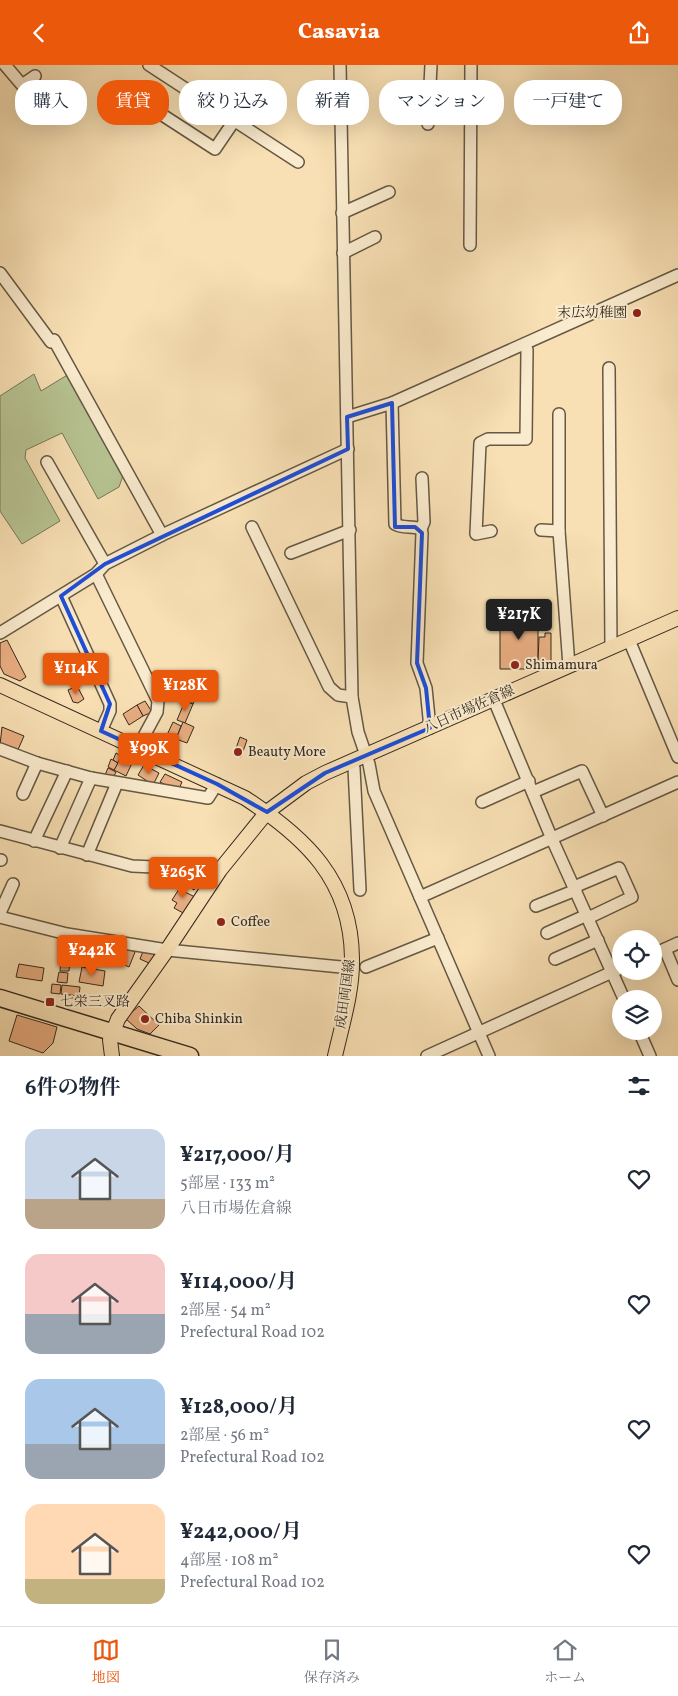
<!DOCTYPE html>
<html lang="ja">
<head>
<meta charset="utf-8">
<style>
  :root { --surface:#fff; --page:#f6f6f7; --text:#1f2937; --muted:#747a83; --line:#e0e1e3; --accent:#ea580c }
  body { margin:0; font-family:Vollkorn,"Noto Serif JP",serif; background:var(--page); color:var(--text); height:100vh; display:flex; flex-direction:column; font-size:19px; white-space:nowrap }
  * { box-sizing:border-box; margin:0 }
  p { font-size:16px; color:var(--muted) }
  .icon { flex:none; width:28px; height:28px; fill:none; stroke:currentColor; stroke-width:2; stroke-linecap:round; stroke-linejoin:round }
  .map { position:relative; height:991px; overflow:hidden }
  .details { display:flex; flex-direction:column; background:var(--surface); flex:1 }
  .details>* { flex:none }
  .banner { position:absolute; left:15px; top:15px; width:649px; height:45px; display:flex; gap:10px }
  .buttons { position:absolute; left:612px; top:865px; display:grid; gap:10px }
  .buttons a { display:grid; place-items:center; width:50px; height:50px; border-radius:50%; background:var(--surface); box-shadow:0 5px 20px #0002; font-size:25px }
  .price { position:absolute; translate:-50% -42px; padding:0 11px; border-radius:5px; background:var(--accent); color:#fff; font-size:16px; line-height:32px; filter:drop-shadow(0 1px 2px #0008) }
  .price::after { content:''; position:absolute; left:50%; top:30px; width:15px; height:11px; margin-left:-8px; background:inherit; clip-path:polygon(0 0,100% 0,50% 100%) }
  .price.on { background:#222; color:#fff }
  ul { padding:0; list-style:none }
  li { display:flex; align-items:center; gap:15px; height:125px; padding:0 25px }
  li span { display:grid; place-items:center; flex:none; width:140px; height:100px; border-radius:15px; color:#555 }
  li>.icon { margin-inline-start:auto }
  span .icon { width:60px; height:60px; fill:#fffc; stroke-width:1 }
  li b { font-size:21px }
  h2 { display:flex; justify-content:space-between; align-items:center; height:60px; padding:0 25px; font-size:21px }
  .tag { padding:0 18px; border-radius:20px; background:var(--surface); box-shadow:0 5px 20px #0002; font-size:18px; line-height:45px }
  .tag.on { background:var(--accent); color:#fff }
  header { display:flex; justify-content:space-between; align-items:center; height:65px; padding:0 25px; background:var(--accent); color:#fff; font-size:22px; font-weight:800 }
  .dock { display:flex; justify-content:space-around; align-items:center; height:70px; border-top:1px solid var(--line); background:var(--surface); font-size:14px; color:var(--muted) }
  .dock a { display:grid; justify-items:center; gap:2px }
  .dock .on { color:var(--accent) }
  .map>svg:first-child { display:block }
</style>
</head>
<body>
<header><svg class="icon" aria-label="back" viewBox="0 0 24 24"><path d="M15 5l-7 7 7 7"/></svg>Casavia<svg class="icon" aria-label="share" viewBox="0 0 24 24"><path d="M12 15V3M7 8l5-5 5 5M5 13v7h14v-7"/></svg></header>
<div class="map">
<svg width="678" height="991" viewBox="0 0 678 991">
  <rect width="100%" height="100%" fill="#f8e0b4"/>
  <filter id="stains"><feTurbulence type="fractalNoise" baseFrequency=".004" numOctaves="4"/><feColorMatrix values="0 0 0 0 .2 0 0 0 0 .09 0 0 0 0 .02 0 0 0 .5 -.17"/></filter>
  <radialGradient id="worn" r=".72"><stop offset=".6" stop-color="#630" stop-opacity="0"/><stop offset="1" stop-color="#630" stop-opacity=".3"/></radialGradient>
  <polygon fill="#b7c392" stroke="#767658" points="34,309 41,326 69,309 125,405 119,422 98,434 62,368 26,385 25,393 60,456 22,479 0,446 0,331"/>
  <g fill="#e9ae81" stroke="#342a1f">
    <polygon points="504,547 538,547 538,604 500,604 500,554 504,554"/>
    <polygon points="545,568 551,568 551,597 538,597 539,572 545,572"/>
    <polygon points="7,575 26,612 20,616 4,609 0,601 0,578"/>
    <polygon points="77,621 84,634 78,638 73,637 68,625"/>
    <polygon points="188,631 195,634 193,639 185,636"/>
    <polygon points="145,636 152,647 143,651 137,640"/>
    <polygon points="185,636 193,639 185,658 177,655"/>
    <polygon points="137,640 143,651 129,660 123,649"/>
    <polygon points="173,657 181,661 176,674 167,670"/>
    <polygon points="183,657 194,662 187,678 176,674"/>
    <polygon points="2,662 24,671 17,687 0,680"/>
    <polygon points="240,672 247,675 241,692 234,689"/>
    <polygon points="116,688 121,691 118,698 113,695"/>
    <polygon points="121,691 133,696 126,711 114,705"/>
    <polygon points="111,694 118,698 114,705 108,702"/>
    <polygon points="144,700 159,708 153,720 138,710"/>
    <polygon points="108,703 116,707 113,713 105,710"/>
    <polygon points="165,709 182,717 178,726 160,717"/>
    <polygon points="188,810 203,812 194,825 183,818"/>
    <polygon points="183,818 189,821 185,827 195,832 185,849 174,843 177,838 172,835"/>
    <polygon points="66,873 73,874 72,882 65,881"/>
    <polygon points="88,876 120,881 117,896 85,891"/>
    <polygon points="64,882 72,884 70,894 62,892"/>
    <polygon points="126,883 135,887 129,902 120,898"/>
    <polygon points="144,884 155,889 151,899 140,894"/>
    <polygon points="61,895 70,896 69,906 60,906"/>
    <polygon points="19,899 44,903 42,916 16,912"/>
    <polygon points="82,902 105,906 103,921 79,917"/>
    <polygon points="59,907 68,908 67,918 57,917"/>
    <polygon points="52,919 61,920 60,929 51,928"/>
    <polygon points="62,920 80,922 79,931 61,929"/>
    <polygon points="139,941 159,960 150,969 137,964 125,953"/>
    <polygon points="17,950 57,962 53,978 43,988 9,976"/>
  </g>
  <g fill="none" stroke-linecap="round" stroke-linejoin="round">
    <defs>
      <g id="minor">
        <polyline points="5,0 22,20 35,11"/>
        <polyline points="149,0 298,97"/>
        <polyline points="340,0 352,632 358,667 369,699 374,726 489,991"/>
        <polyline points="147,40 215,84 234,56"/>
        <polyline points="428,59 431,0"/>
        <polyline points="342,148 389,127"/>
        <polyline points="470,180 471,0"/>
        <polyline points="343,188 375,172"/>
        <polyline points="0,208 51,277"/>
        <polyline points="54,275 162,470"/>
        <polyline points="609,303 611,583"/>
        <path d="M392,338L395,459C403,464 412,460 421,464L422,468L417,598L426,623L430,663"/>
        <polyline points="559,349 559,466 569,601"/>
        <polyline points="347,352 392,338 678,210"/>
        <polyline points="47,397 105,499"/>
        <polyline points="252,462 329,622 338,630 352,632"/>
        <polyline points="421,464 424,457 422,413"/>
        <polyline points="541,465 559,466"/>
        <polyline points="491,466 476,469 480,378 488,374 526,374 527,285 525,279"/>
        <polyline points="291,488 350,465"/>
        <polyline points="96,509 158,636 157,647 137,684"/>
        <polyline points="61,531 110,639 110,646 101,666"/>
        <polyline points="0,568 96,509 105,499 162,470 348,384"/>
        <polyline points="629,575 678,692"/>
        <polyline points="494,635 552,774 624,934"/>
        <polyline points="0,684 37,698 91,713 208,733 217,719"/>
        <polyline points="354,703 360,825"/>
        <polyline points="533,727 582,706 603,751"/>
        <polyline points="23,729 37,698"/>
        <polyline points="482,737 529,716"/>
        <polyline points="0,766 132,801 220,805"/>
        <polyline points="34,776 67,706"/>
        <polyline points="60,783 91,713"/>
        <polyline points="87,790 117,718"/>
        <polyline points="0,795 1,795"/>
        <polyline points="574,822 619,803 632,832 588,853"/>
        <polyline points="420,832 678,717"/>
        <polyline points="536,841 576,825"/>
        <polyline points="0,848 13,819"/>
        <polyline points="0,852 67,869 167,885 341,902"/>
        <polyline points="547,868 587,850"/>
        <polyline points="665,884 678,915"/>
        <polyline points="654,889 678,878"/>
        <polyline points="555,894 598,875"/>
        <polyline points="366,902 438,873"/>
        <polyline points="639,966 650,991"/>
        <polyline points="427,991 621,903"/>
      </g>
      <g id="major">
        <path d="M0,620L245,733C306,773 351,815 352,893C353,925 342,960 335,991"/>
        <polyline points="112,991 110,975 118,954 167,885 220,805 267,747 306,718 325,708 678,553"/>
      </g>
      <polyline id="highway" points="0,933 190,991"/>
    </defs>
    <use href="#minor" stroke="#655844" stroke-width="14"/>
    <use href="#major" stroke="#342a1f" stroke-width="16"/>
    <use href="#highway" stroke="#342a1f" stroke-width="19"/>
    <use href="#minor" stroke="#faebce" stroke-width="11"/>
    <use href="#major" stroke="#f8e0b4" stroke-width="14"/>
    <use href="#highway" stroke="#f8e0b4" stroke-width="16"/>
  </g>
  <path fill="none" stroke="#1d4ed8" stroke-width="4" stroke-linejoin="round" d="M392,338L395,462H415L422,468L417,598L426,623L430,663L325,708L267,747L217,719L101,666L110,639L61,531L105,499L348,384L347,352Z"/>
  <g fill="#8f2418" stroke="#faebce" stroke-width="2">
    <circle cx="637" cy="248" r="5"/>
    <circle cx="515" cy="600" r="5"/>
    <circle cx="238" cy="687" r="5"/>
    <circle cx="221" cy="857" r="5"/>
    <rect x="45" y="932" width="10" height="10" rx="2.5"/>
    <circle cx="145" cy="954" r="5"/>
  </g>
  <g text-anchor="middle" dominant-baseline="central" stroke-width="4" stroke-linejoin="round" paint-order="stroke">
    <g font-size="14" fill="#342a1f" stroke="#faebce" text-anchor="start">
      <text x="627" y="248" text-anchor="end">末広幼稚園</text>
      <text x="525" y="600">Shimamura</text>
      <text x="248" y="687">Beauty More</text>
      <text x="231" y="857">Coffee</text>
      <text x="60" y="937">七栄三叉路</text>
      <text x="155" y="954">Chiba Shinkin</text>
    </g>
    <g font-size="14" fill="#342a1f" stroke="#faebce">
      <text transform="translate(469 645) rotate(-24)">八日市場佐倉線</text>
      <text transform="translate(346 929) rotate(-82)">成田両国線</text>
    </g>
  </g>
  <rect width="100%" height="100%" filter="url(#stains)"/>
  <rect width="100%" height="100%" fill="url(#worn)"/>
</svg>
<div class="buttons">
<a><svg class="icon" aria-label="locate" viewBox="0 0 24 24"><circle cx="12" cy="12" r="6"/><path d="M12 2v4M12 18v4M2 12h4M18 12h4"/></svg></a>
<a><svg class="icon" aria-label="layers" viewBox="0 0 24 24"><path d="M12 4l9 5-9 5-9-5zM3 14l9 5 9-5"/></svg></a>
</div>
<b class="price on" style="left:519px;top:576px">¥217K</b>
<b class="price" style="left:76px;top:630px">¥114K</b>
<b class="price" style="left:185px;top:647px">¥128K</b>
<b class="price" style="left:149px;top:710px">¥99K</b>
<b class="price" style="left:183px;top:834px">¥265K</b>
<b class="price" style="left:92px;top:912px">¥242K</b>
<div class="banner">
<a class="tag">購入</a>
<a class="tag on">賃貸</a>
<a class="tag">絞り込み</a>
<a class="tag">新着</a>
<a class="tag">マンション</a>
<a class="tag">一戸建て</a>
</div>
</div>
<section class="details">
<h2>6件の物件<svg class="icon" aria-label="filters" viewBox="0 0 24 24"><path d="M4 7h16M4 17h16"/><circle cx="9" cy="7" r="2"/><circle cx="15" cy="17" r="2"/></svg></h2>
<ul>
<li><span style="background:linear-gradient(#c9d6e8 70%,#b9a48a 0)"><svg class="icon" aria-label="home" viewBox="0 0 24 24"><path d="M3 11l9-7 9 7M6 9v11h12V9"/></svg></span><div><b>¥217,000/月</b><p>5部屋 · 133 m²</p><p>八日市場佐倉線</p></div><svg class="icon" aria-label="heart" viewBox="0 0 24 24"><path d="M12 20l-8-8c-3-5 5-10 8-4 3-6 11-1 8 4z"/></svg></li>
<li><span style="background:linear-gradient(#f6c9c9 60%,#9aa5b1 0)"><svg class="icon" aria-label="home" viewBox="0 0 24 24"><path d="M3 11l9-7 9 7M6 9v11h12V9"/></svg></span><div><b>¥114,000/月</b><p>2部屋 · 54 m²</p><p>Prefectural Road 102</p></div><svg class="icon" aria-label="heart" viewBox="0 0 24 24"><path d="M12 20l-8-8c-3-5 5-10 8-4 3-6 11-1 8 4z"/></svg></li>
<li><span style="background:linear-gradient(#a9c7e8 65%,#9aa5b1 0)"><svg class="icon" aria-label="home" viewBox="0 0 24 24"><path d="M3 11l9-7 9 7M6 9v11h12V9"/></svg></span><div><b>¥128,000/月</b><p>2部屋 · 56 m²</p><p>Prefectural Road 102</p></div><svg class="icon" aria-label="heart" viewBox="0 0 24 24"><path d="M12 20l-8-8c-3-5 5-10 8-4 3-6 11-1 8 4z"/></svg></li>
<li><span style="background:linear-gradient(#ffd9b3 75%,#c2b280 0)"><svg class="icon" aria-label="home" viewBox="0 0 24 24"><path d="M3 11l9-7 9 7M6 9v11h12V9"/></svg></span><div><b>¥242,000/月</b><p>4部屋 · 108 m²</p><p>Prefectural Road 102</p></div><svg class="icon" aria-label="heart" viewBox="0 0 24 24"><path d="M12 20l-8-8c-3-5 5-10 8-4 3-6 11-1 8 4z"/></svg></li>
</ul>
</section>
<nav class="dock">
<a class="on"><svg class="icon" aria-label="map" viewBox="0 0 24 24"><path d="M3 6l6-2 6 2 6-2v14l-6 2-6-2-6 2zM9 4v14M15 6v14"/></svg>地図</a>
<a><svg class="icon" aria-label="saved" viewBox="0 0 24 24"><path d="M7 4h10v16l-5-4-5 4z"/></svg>保存済み</a>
<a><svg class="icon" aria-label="home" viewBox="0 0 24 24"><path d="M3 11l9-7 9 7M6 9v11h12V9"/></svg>ホーム</a>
</nav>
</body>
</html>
